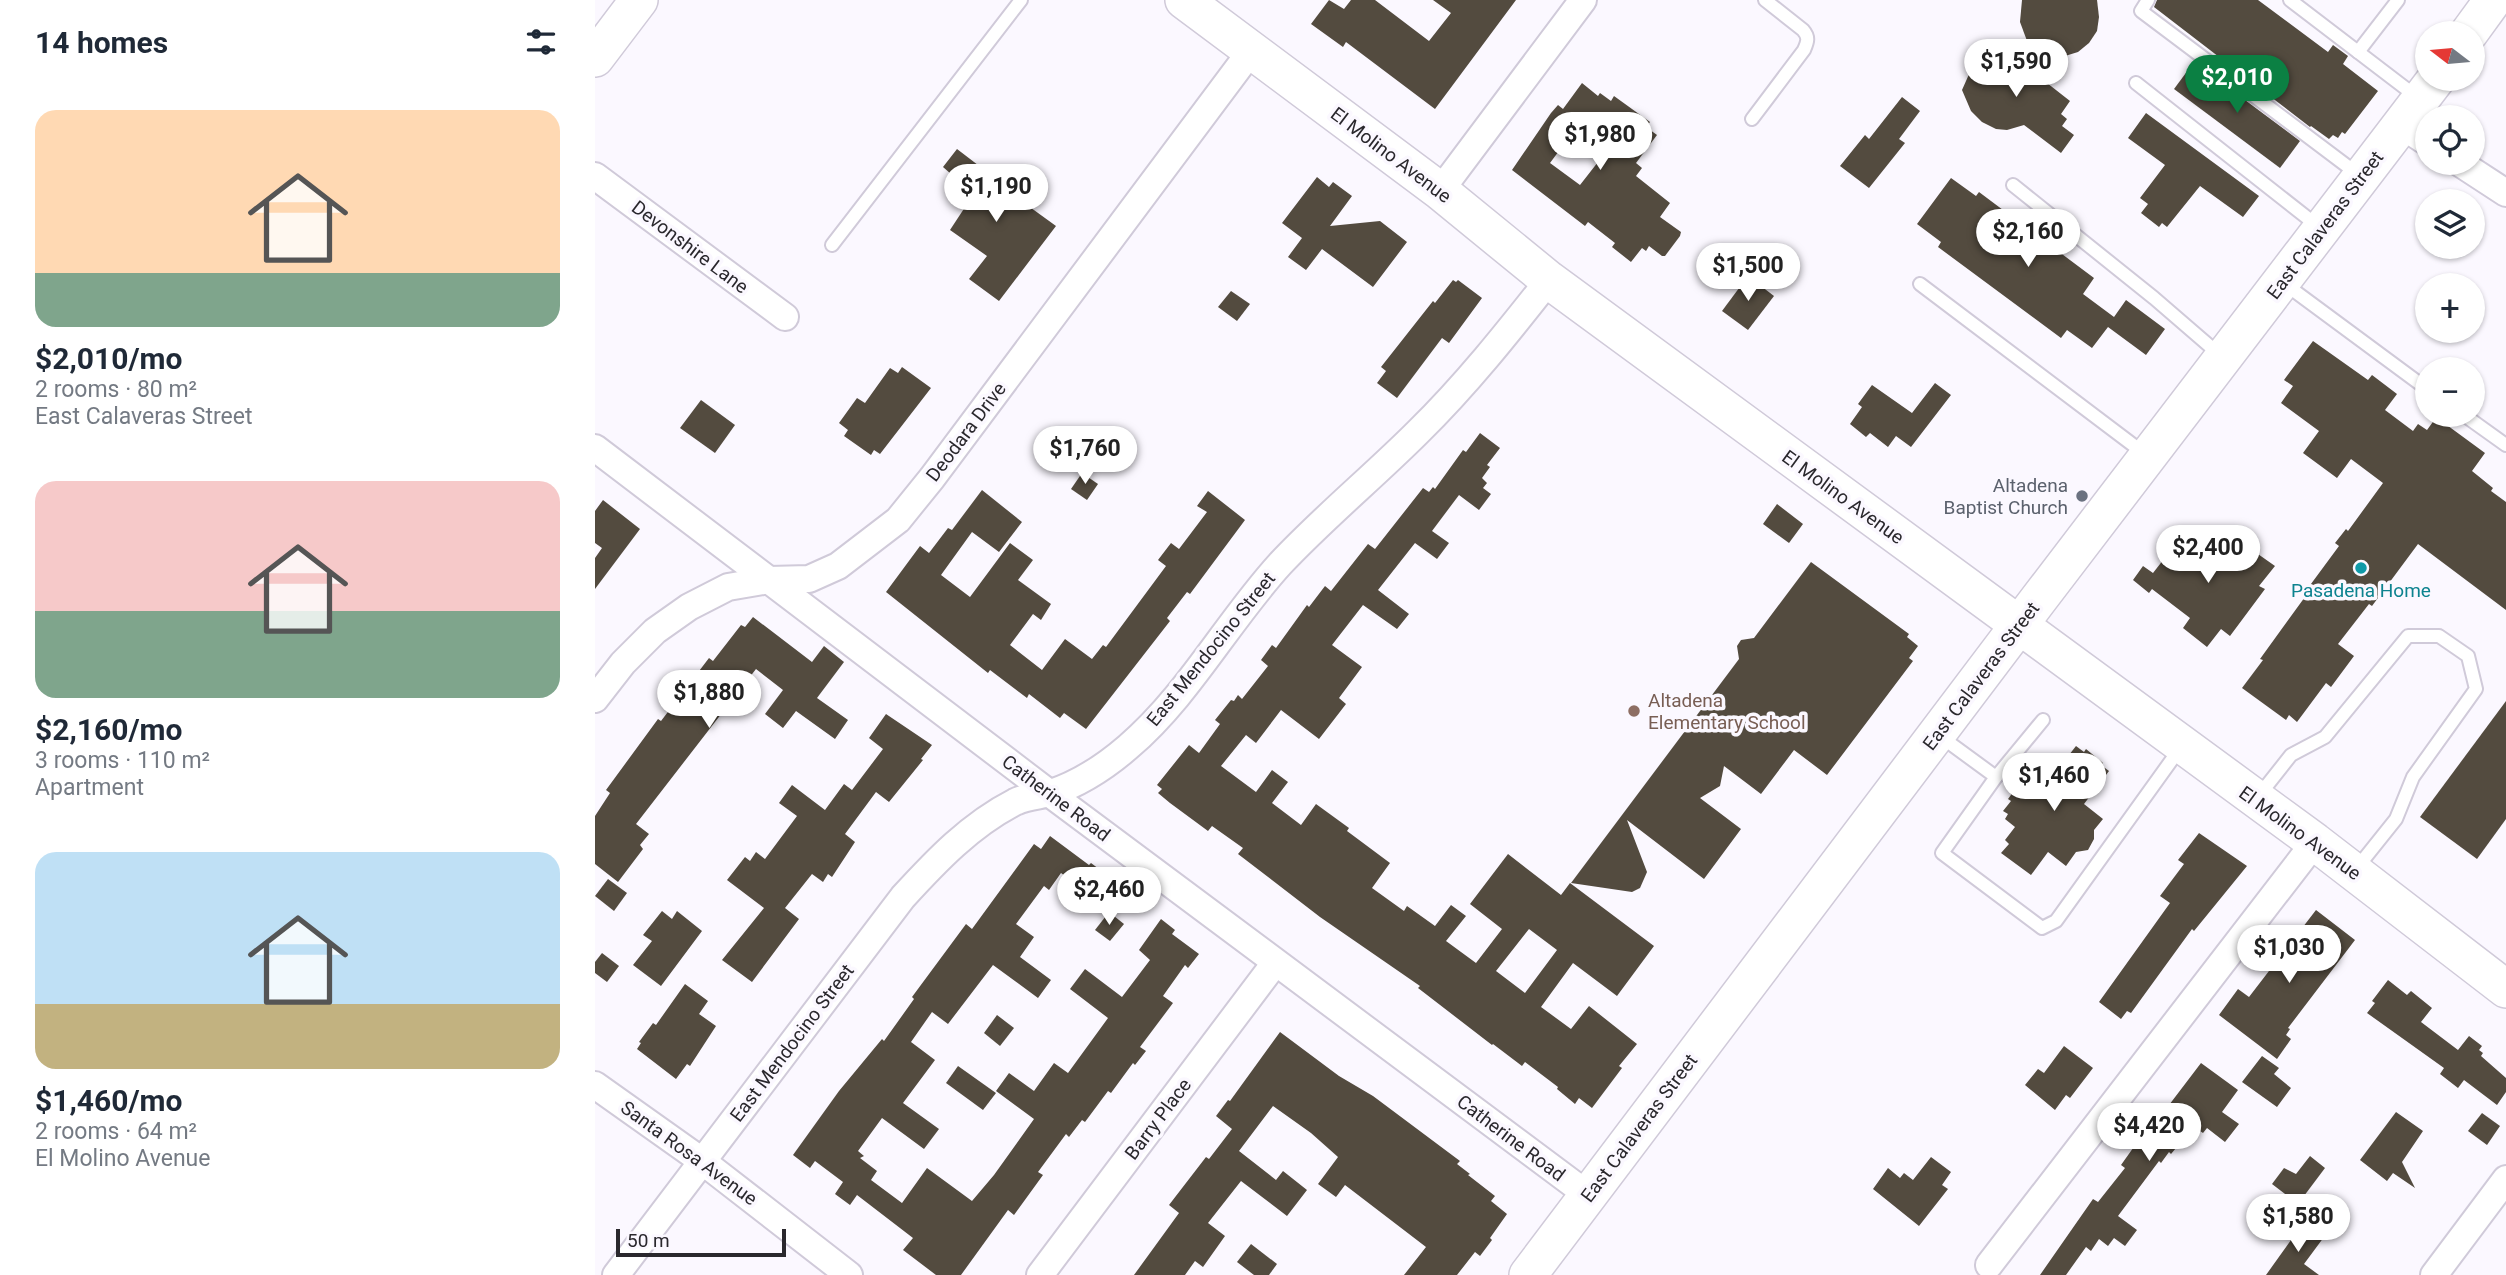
<!DOCTYPE html>
<html lang="en">
<head>
<meta charset="utf-8">
<style>
  :root { --surface:#fff; --page:#f2f2f3; --text:#1f2937; --muted:#747a83; --accent:#0b8043 }
  body { margin:0; font-family:Roboto,sans-serif; background:var(--page); color:var(--text); height:100vh; display:flex; flex-direction:column; font-size:26px; white-space:nowrap }
  * { box-sizing:border-box; margin:0 }
  p { font-size:23px; color:var(--muted) }
  .icon { flex:none; width:38px; height:38px; fill:none; stroke:currentColor; stroke-width:2; stroke-linecap:round; stroke-linejoin:round }
  .map { position:relative; flex:1; overflow:hidden }
  .side { display:flex; flex-direction:column; background:var(--surface); width:595px }
  .side>* { flex:none }
  .needle { width:46px; rotate:286deg }
  .tools { position:absolute; left:1820px; top:21px; display:grid; gap:14px }
  .tools a { display:grid; place-items:center; width:70px; height:70px; border-radius:50%; background:var(--surface); box-shadow:0 2px 5px #0004; font-size:35px }
  .scale { position:absolute; left:21px; bottom:18px; width:170px; box-sizing:border-box; padding-left:7px; border:4px solid #2a282d; border-top:0; font-size:19px; line-height:24px; white-space:nowrap; color:#2a282d; -webkit-text-stroke:5px #fbf8ff; paint-order:stroke }
  .price { position:absolute; translate:-50% -60px; padding:0 16px; border-radius:24px; background:#fff; color:#222; font-size:23px; line-height:46px; filter:drop-shadow(0 2px 4px #0008) }
  .price::after { content:''; position:absolute; left:50%; top:42px; width:21px; height:16px; margin-left:-10px; background:inherit; clip-path:polygon(0 0,100% 0,50% 100%) }
  .price.on { background:var(--accent); color:#fff }
  ul { padding:0; list-style:none }
  li { display:grid; align-content:center; gap:14px; height:371px; padding:0 35px }
  li span { display:grid; place-items:center; height:217px; border-radius:21px; color:#555 }
  li>.icon { margin-inline-start:auto }
  span .icon { width:126px; height:126px; fill:#fffc; stroke-width:1 }
  li b { font-size:30px }
  h2 { display:flex; justify-content:space-between; align-items:center; height:84px; padding:0 35px; font-size:30px }
  main { display:flex; flex:1; min-height:0 }
  .map>svg:first-child { display:block }
</style>
</head>
<body>
<main>
<section class="side">
<h2>14 homes<svg class="icon" aria-label="filters" viewBox="0 0 24 24"><path d="M4 7h16M4 17h16"/><circle cx="9" cy="7" r="2"/><circle cx="15" cy="17" r="2"/></svg></h2>
<ul>
<li><span style="background:linear-gradient(#ffd9b3 75%,#7fa58c 0)"><svg class="icon" aria-label="home" viewBox="0 0 24 24"><path d="M3 11l9-7 9 7M6 9v11h12V9"/></svg></span><div><b>$2,010/mo</b><p>2 rooms · 80 m²</p><p>East Calaveras Street</p></div></li>
<li><span style="background:linear-gradient(#f6c9c9 60%,#7fa58c 0)"><svg class="icon" aria-label="home" viewBox="0 0 24 24"><path d="M3 11l9-7 9 7M6 9v11h12V9"/></svg></span><div><b>$2,160/mo</b><p>3 rooms · 110 m²</p><p>Apartment</p></div></li>
<li><span style="background:linear-gradient(#bfe0f5 70%,#c2b280 0)"><svg class="icon" aria-label="home" viewBox="0 0 24 24"><path d="M3 11l9-7 9 7M6 9v11h12V9"/></svg></span><div><b>$1,460/mo</b><p>2 rooms · 64 m²</p><p>El Molino Avenue</p></div></li>
</ul>
</section>
<div class="map">
<svg width="1911" height="1275" viewBox="0 0 1911 1275">
  <rect width="100%" height="100%" fill="#fbf8ff"/>
  <g fill="#534b3f" fill-rule="evenodd">
    <polygon points="734,0 749,9 756,0 780,0 834,41 856,13 838,0 921,0 840,109 751,42 748,47 716,24"/>
    <polygon points="1427,0 1502,0 1504,17 1502,31 1494,43 1483,52 1470,56 1438,57 1425,22"/>
    <polygon points="1562,0 1663,0 1733,52 1738,45 1753,56 1748,64 1783,91 1750,134 1747,132 1743,138 1738,135 1734,139 1716,126 1715,127 1559,7"/>
    <polygon points="1410,50 1475,101 1466,114 1472,119 1467,126 1479,135 1466,153 1429,125 1412,130 1401,129 1387,122 1376,111 1367,90 1375,72 1387,58 1394,54"/>
    <polygon points="1599,62 1705,141 1685,168 1579,89"/>
    <path d="M987,83L1003,96L1005,93L1016,101L1019,96L1055,122L1051,127L1062,135L1041,163L1047,168L1041,176L1075,203L1065,217L1086,232L1085,236L1070,256H1067L1054,246L1051,251L1047,248L1036,262L1017,247L1020,243L993,222L990,226L917,170L956,113L963,105L968,109ZM990,116L1021,139L985,185L955,163Z"/>
    <polygon points="1307,97 1325,111 1304,139 1310,143 1274,188 1245,166 1270,135 1274,139"/>
    <polygon points="1551,113 1664,196 1648,217 1605,186 1572,227 1567,223 1564,227 1546,213 1553,204 1545,198 1570,165 1533,138"/>
    <polygon points="362,149 396,175 399,171 437,198 432,205 461,226 404,301 374,279 392,256 355,230 376,198 351,180 356,174 348,167"/>
    <polygon points="722,177 734,187 738,182 757,196 735,226 785,221 812,242 778,287 727,249 711,270 693,257 707,238 687,223"/>
    <polygon points="1356,178 1381,196 1384,192 1499,278 1488,294 1519,317 1531,300 1570,329 1551,355 1513,327 1497,348 1472,330 1466,338 1343,247 1346,242 1322,224"/>
    <polygon points="1153,276 1179,296 1153,330 1127,311"/>
    <polygon points="858,280 861,282 863,280 887,298 854,343 847,338 802,398 782,383 791,371 786,367 838,301 840,303"/>
    <polygon points="636,291 655,304 642,321 623,307"/>
    <polygon points="1718,341 1773,380 1777,375 1802,394 1790,410 1818,431 1823,424 1832,430 1840,419 1845,420 1890,453 1877,471 1898,488 1896,491 1911,502 1911,610 1823,544 1777,606 1774,604 1743,644 1759,656 1736,687 1731,683 1702,722 1694,715 1691,720 1647,688 1668,660 1665,659 1715,590 1713,588 1744,546 1740,543 1751,529 1753,531 1788,483 1756,459 1742,478 1708,453 1724,431 1686,403 1698,386 1689,380"/>
    <polygon points="307,367 336,388 285,454 279,450 276,455 249,436 253,430 244,423 262,398 270,403 295,368 303,373"/>
    <polygon points="1340,383 1356,395 1316,447 1301,436 1293,447 1275,433 1271,437 1255,424 1267,407 1263,404 1277,385 1317,413"/>
    <polygon points="106,400 140,425 120,453 85,428"/>
    <path d="M885,433L905,448L892,465L895,467L887,478L892,483L888,488L896,494L884,510L864,495L837,531L854,543L842,559L820,543L783,590L814,614L802,629L768,605L737,645L767,667L744,698L751,704L724,739L686,710L661,743L651,735L626,766L661,792L677,770L693,782L677,803L706,825L721,804L754,828L752,831L795,863L777,888L809,911L812,906L840,926L856,905L871,916L851,941L881,963L907,929L875,904L913,854L966,895L975,883L1059,946L1022,996L978,963L946,1007L976,1029L994,1006L1042,1044L1024,1066L1027,1068L997,1108L984,1098L980,1104L962,1089L963,1087L930,1062L927,1066L898,1044L897,1045L823,988L825,986L725,917L643,854L648,848L617,826L613,831L575,803L563,793L567,789L562,785L594,745L604,753L625,724L620,720L636,700L639,701L643,695L647,699L673,666L666,660L677,645L681,648L712,605L714,607L730,586L736,591L773,544L780,549L828,488L834,492L838,487L840,489L868,450L871,452ZM934,929L962,950L930,993L901,971Z"/>
    <polygon points="487,473 503,484 492,500 476,489"/>
    <polygon points="387,490 427,522 404,552 377,532 346,575 375,597 415,543 438,560 423,580 456,604 446,620 438,614 415,645 447,670 470,639 497,659 508,645 511,647 571,566 563,560 576,543 584,549 612,512 602,506 613,491 650,520 595,594 592,592 572,618 575,621 491,729 469,713 465,718 434,694 432,698 395,670 393,673 291,592 325,546 334,553 353,528 357,530"/>
    <polygon points="8,500 45,529 0,589 0,558 7,548 0,543 0,511"/>
    <polygon points="1182,504 1208,524 1194,543 1168,524"/>
    <polygon points="1590,532 1628,561 1643,540 1680,566 1664,586 1670,589 1635,636 1626,629 1612,647 1588,628 1595,618 1557,589 1554,593 1538,580 1548,566 1558,573"/>
    <polygon points="1216,562 1314,634 1312,637 1323,646 1314,658 1318,661 1232,775 1199,750 1166,794 1129,766 1125,786 1105,798 1146,829 1109,879 1032,820 1052,872 1045,888 1037,892 976,883 1144,659 1142,646 1146,640 1159,638"/>
    <polygon points="158,617 217,662 229,646 249,662 222,698 253,720 240,739 201,711 188,728 170,714 188,690 161,669 41,824 54,834 45,845 48,849 23,882 0,864 0,816 15,793 11,790 63,719 66,721 114,658 118,661 146,625 150,627"/>
    <polygon points="1911,701 1911,819 1882,859 1825,817"/>
    <polygon points="291,714 337,745 326,759 328,760 294,802 281,792 250,834 260,842 237,877 233,874 228,882 217,874 190,908 204,919 157,982 127,960 169,908 132,880 150,857 155,861 161,852 170,859 202,816 184,803 197,785 230,810 249,784 257,790 288,749 274,738"/>
    <polygon points="1481,746 1489,752 1491,749 1508,763 1506,765 1514,771 1489,804 1508,819 1499,830 1499,839 1493,850 1481,852 1471,866 1453,852 1436,875 1406,853 1414,844 1410,840 1420,827 1410,819 1413,814 1408,811 1416,801 1413,799 1427,780 1430,782 1438,772 1442,776 1446,771 1456,778"/>
    <polygon points="1604,833 1652,866 1599,931 1597,929 1536,1013 1532,1011 1526,1019 1504,1002 1575,903 1565,896 1589,864 1583,860"/>
    <polygon points="455,836 494,865 496,863 516,878 501,899 466,873 454,890 449,886 421,924 439,937 425,957 456,980 443,998 398,965 353,1024 337,1012 316,1042 340,1060 308,1103 344,1129 329,1149 287,1118 263,1151 269,1156 265,1158 282,1171 276,1180 307,1203 332,1168 377,1201 399,1175 439,1119 401,1091 414,1073 439,1091 459,1063 473,1073 513,1018 475,989 490,969 527,997 555,960 544,950 566,919 580,930 577,934 604,954 593,968 590,965 568,996 578,1003 545,1047 551,1051 540,1065 538,1063 516,1093 513,1091 490,1122 487,1120 474,1137 471,1134 443,1172 448,1175 419,1215 413,1210 366,1275 341,1275 308,1250 318,1238 262,1195 255,1205 240,1194 248,1182 220,1161 215,1168 198,1155 244,1091 287,1039 289,1041 319,999 317,997 371,924 377,929 439,844 446,849"/>
    <polygon points="13,879 32,893 19,911 0,896"/>
    <polygon points="1721,910 1760,940 1693,1028 1695,1029 1691,1035 1696,1039 1682,1059 1624,1015 1643,989 1654,997"/>
    <polygon points="67,911 77,919 82,911 107,931 66,986 38,965 57,941 48,935"/>
    <polygon points="514,912 529,924 515,941 500,930"/>
    <polygon points="7,953 24,966 12,982 0,973 0,962"/>
    <polygon points="1793,980 1812,995 1816,991 1837,1008 1826,1022 1863,1050 1874,1036 1887,1046 1884,1050 1888,1053 1886,1056 1911,1078 1911,1092 1902,1105 1869,1080 1863,1088 1845,1074 1849,1068 1772,1013 1780,1003 1777,1001"/>
    <polygon points="90,984 113,1001 104,1014 121,1026 95,1066 92,1064 81,1079 42,1049 46,1043 44,1042 58,1023 61,1025"/>
    <polygon points="402,1015 419,1028 405,1046 389,1033"/>
    <polygon points="685,1032 744,1076 778,1096 865,1161 862,1164 875,1174 873,1175 900,1196 896,1201 912,1214 895,1238 897,1240 885,1256 880,1252 862,1275 809,1275 831,1247 750,1185 741,1197 723,1184 743,1157 716,1133 678,1106 644,1151 681,1180 688,1171 712,1190 692,1216 646,1181 613,1223 630,1236 608,1267 600,1261 590,1275 539,1275 584,1213 574,1205 611,1157 614,1159 637,1129 621,1116 633,1100 635,1101"/>
    <polygon points="1469,1046 1498,1068 1475,1098 1471,1095 1460,1110 1430,1085 1443,1069 1449,1073"/>
    <polygon points="1667,1056 1684,1068 1679,1074 1696,1088 1682,1107 1647,1082"/>
    <polygon points="1606,1063 1643,1090 1627,1112 1644,1124 1630,1142 1612,1128 1608,1133 1602,1129 1589,1146 1587,1144 1583,1149 1581,1148 1576,1154 1574,1152 1566,1163 1564,1161 1523,1216 1542,1230 1530,1246 1519,1238 1513,1246 1504,1239 1496,1251 1491,1247 1471,1275 1445,1275 1498,1199 1503,1202 1530,1168 1526,1165 1568,1106 1571,1109"/>
    <polygon points="363,1066 401,1093 388,1110 351,1083"/>
    <polygon points="1801,1112 1828,1131 1807,1162 1820,1188 1798,1173 1792,1181 1765,1160"/>
    <polygon points="1887,1113 1905,1126 1892,1145 1873,1131"/>
    <polygon points="1715,1156 1730,1168 1703,1204 1677,1184 1689,1168 1701,1174"/>
    <polygon points="1336,1157 1356,1172 1347,1185 1353,1189 1324,1226 1278,1189 1293,1168 1305,1178 1309,1173 1318,1180"/>
    <polygon points="1709,1222 1729,1237 1709,1264 1724,1275 1671,1275"/>
    <polygon points="656,1244 682,1264 674,1275 659,1275 642,1262"/>
  </g>
  <g fill="none" stroke-linecap="round" stroke-linejoin="round">
    <defs>
      <g id="lane">
        <polyline points="1553,0 1546,11 1764,175"/>
        <polyline points="1695,0 1822,97"/>
        <polyline points="1763,52 1803,0"/>
        <polyline points="1541,83 1724,227"/>
        <path d="M1157,119L1209,50C1213,41 1214,37 1208,30L1170,0"/>
        <polyline points="1418,185 1559,298 1625,355"/>
        <polyline points="237,245 426,0"/>
        <polyline points="1325,284 1550,454"/>
        <polyline points="1690,284 1832,389"/>
        <polyline points="1869,415 1911,445"/>
        <polyline points="1345,736 1401,777 1347,853 1447,928 1461,921 1586,747"/>
        <polyline points="1401,777 1448,720"/>
        <polyline points="1662,798 1696,755 1730,737 1813,636 1844,636 1873,656 1881,689 1818,777 1801,819 1761,869"/>
      </g>
      <g id="street">
        <polyline points="1806,125 1832,142"/>
        <polyline points="1865,163 1911,193"/>
        <polyline points="0,176 190,317"/>
        <polyline points="845,191 988,0"/>
        <polyline points="0,448 454,793 993,1195"/>
        <polyline points="0,699 28,663 60,631 94,607 133,587 174,580 214,579 243,566 303,520 337,478 656,51"/>
        <polyline points="0,1085 107,1161 254,1275"/>
        <polyline points="1394,1265 1720,842"/>
        <path d="M21,1275L308,897C341,861 375,825 420,802C431,796 444,796 456,793C483,784 511,766 533,747C593,696 632,622 685,564C728,518 778,477 823,432C871,385 913,332 954,280"/>
        <polyline points="445,1275 680,963"/>
        <polyline points="1839,1275 1911,1179"/>
      </g>
      <g id="secondary">
        <polyline points="589,0 845,191 954,280 1720,842 1911,989"/>
        <polyline points="1874,33 1898,0"/>
        <polyline points="0,58 44,0"/>
        <polyline points="933,1275 1443,600 1841,79"/>
      </g>
    </defs>
    <use href="#lane" stroke="#d0cad9" stroke-width="16"/>
    <use href="#street" stroke="#d0cad9" stroke-width="30"/>
    <use href="#secondary" stroke="#d0cad9" stroke-width="40"/>
    <use href="#lane" stroke="#fff" stroke-width="12"/>
    <use href="#street" stroke="#fff" stroke-width="26"/>
    <use href="#secondary" stroke="#fff" stroke-width="37"/>
  </g>
  <circle fill="#6b7280" stroke="#fbf8ff" stroke-width="2.5" cx="1487" cy="496" r="7"/>
  <circle fill="#0f9aa8" stroke="#fbf8ff" stroke-width="2.5" cx="1766" cy="568" r="7"/>
  <circle fill="#8d6e63" stroke="#fbf8ff" stroke-width="2.5" cx="1039" cy="711" r="7"/>
  <g text-anchor="middle" dominant-baseline="central" stroke-width="7" stroke-linejoin="round" paint-order="stroke">
    <g font-size="19" fill="#2a282d" stroke="#fbf8ff">
      <text transform="translate(796 155) rotate(37)">El Molino Avenue</text>
      <text transform="translate(1730 225) rotate(-53)">East Calaveras Street</text>
      <text transform="translate(95 247) rotate(37)">Devonshire Lane</text>
      <text transform="translate(371 432) rotate(-53)">Deodara Drive</text>
      <text transform="translate(1248 497) rotate(36)">El Molino Avenue</text>
      <text transform="translate(616 649) rotate(-51)">East Mendocino Street</text>
      <text transform="translate(1386 676) rotate(-53)">East Calaveras Street</text>
      <text transform="translate(461 798) rotate(37)">Catherine Road</text>
      <text transform="translate(1705 833) rotate(36)">El Molino Avenue</text>
      <text transform="translate(197 1043) rotate(-53)">East Mendocino Street</text>
      <text transform="translate(563 1119) rotate(-53)">Barry Place</text>
      <text transform="translate(1044 1128) rotate(-53)">East Calaveras Street</text>
      <text transform="translate(916 1138) rotate(37)">Catherine Road</text>
      <text transform="translate(94 1153) rotate(36)">Santa Rosa Avenue</text>
    </g>
    <g font-size="19" fill="#5b616d" stroke="#fbf8ff" text-anchor="end">
      <text x="1473" y="485">Altadena<tspan x="1473" dy="22">Baptist Church</tspan></text>
    </g>
    <g font-size="19" fill="#0d838f" stroke="#fbf8ff">
      <text x="1766" y="590">Pasadena Home</text>
    </g>
    <g font-size="19" fill="#785e54" stroke="#fbf8ff" text-anchor="start">
      <text x="1053" y="700">Altadena<tspan x="1053" dy="22">Elementary School</tspan></text>
    </g>
  </g>
</svg>
<div class="tools">
<a><svg class="needle" viewBox="-14 -14 28 28"><path d="M0-13l5 13h-10z" fill="#e53935"/><path d="M0 13l5-13h-10z" fill="#747a83"/></svg></a>
<a><svg class="icon" aria-label="locate" viewBox="0 0 24 24"><circle cx="12" cy="12" r="6"/><path d="M12 2v4M12 18v4M2 12h4M18 12h4"/></svg></a>
<a><svg class="icon" aria-label="layers" viewBox="0 0 24 24"><path d="M12 4l9 5-9 5-9-5zM3 14l9 5 9-5"/></svg></a>
<a>+</a>
<a>−</a>
</div>
<div class="scale">50 m</div>
<b class="price" style="left:1421px;top:99px">$1,590</b>
<b class="price on" style="left:1642px;top:115px">$2,010</b>
<b class="price" style="left:1005px;top:172px">$1,980</b>
<b class="price" style="left:401px;top:224px">$1,190</b>
<b class="price" style="left:1433px;top:269px">$2,160</b>
<b class="price" style="left:1153px;top:303px">$1,500</b>
<b class="price" style="left:490px;top:486px">$1,760</b>
<b class="price" style="left:1613px;top:585px">$2,400</b>
<b class="price" style="left:114px;top:730px">$1,880</b>
<b class="price" style="left:1459px;top:813px">$1,460</b>
<b class="price" style="left:514px;top:927px">$2,460</b>
<b class="price" style="left:1694px;top:985px">$1,030</b>
<b class="price" style="left:1554px;top:1163px">$4,420</b>
<b class="price" style="left:1703px;top:1254px">$1,580</b>
</div>
</main>
</body>
</html>
